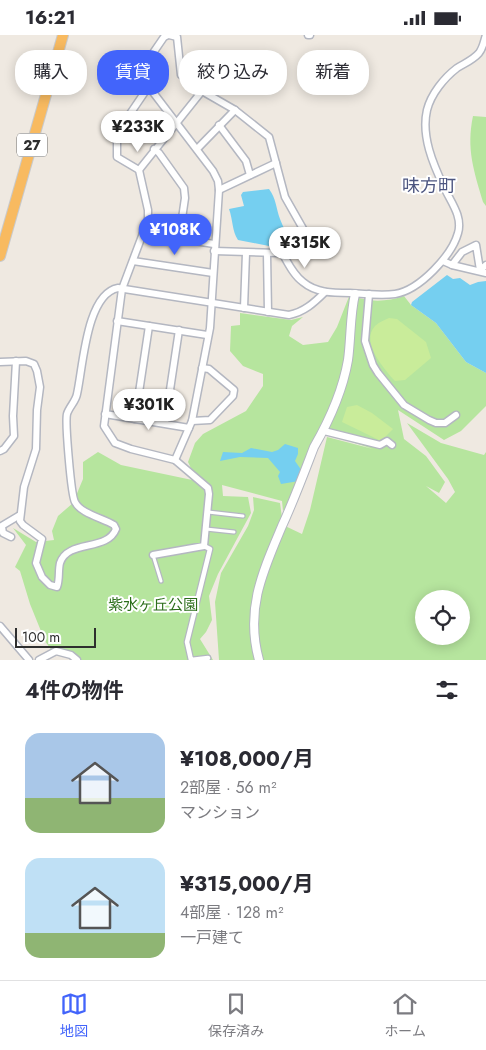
<!DOCTYPE html>
<html lang="ja">
<head>
<meta charset="utf-8">
<style>
  :root { --surface:#fff; --page:#f2f2f3; --text:#2b2b33; --muted:#7c7c81; --line:#e1e1e2; --accent:#4264fb }
  body { margin:0; font-family:Jost,"Noto Sans JP",sans-serif; background:var(--page); color:var(--text); height:100vh; display:flex; flex-direction:column; font-size:19px; white-space:nowrap }
  * { box-sizing:border-box; margin:0 }
  p { font-size:16px; color:var(--muted) }
  .icon { flex:none; width:28px; height:28px; fill:none; stroke:currentColor; stroke-width:2; stroke-linecap:round; stroke-linejoin:round }
  .map { position:relative; height:625px; overflow:hidden }
  .drawer { display:flex; flex-direction:column; background:var(--surface); flex:1 }
  .drawer>* { flex:none }
  .top-card { position:absolute; left:15px; top:15px; width:456px; height:45px; display:flex; gap:10px }
  .fabs { position:absolute; left:415px; top:555px; display:grid; gap:10px }
  .fabs a { display:grid; place-items:center; width:55px; height:55px; border-radius:50%; background:var(--surface); box-shadow:0 2px 12px #0003; font-size:25px }
  .scale { position:absolute; left:15px; bottom:12px; width:81px; box-sizing:border-box; padding-left:5px; border:2px solid #2e2e2e; border-top:0; font-size:14px; line-height:18px; white-space:nowrap; color:#2e2e2e; -webkit-text-stroke:4px #fff; paint-order:stroke }
  .price { position:absolute; translate:-50% -42px; padding:0 11px; border-radius:18px; background:#fff; color:#222; font-size:16px; line-height:32px; filter:drop-shadow(0 1px 2px #0008) }
  .price::after { content:''; position:absolute; left:50%; top:30px; width:15px; height:11px; margin-left:-8px; background:inherit; clip-path:polygon(0 0,100% 0,50% 100%) }
  .price.active { background:var(--accent); color:#fff }
  ul { padding:0; list-style:none }
  li { display:flex; align-items:center; gap:15px; height:125px; padding:0 25px }
  li span { display:grid; place-items:center; flex:none; width:140px; height:100px; border-radius:15px; color:#555 }
  li>.icon { margin-inline-start:auto }
  span .icon { width:60px; height:60px; fill:#fffc; stroke-width:1 }
  li b { font-size:21px }
  h2 { display:flex; justify-content:space-between; align-items:center; height:60px; padding:0 25px; font-size:21px }
  .pill { padding:0 18px; border-radius:20px; background:var(--surface); box-shadow:0 2px 12px #0003; font-size:18px; line-height:45px }
  .pill.active { background:var(--accent); color:#fff }
  .status { display:flex; justify-content:space-between; align-items:center; height:35px; padding:0 25px; background:var(--surface); direction:ltr }
  .status svg { height:14px; fill:currentColor }
  .tab-bar { display:flex; justify-content:space-around; align-items:center; height:70px; border-top:1px solid var(--line); background:var(--surface); font-size:14px; color:var(--muted) }
  .tab-bar a { display:grid; justify-items:center; gap:2px }
  .tab-bar .active { color:var(--accent) }
  .map>svg:first-child { display:block }
</style>
</head>
<body>
<div class="status"><b>16:21</b><svg viewBox="0 0 49 12"><path d="M0 12V9h3v3zM5 12V6h3v6zM10 12V3h3v9zM15 12V0h3v12zM26 1h20v11H26zM47 4h2v5h-2z"/></svg></div>
<div class="map">
<svg width="486" height="625" viewBox="0 0 486 625">
  <rect width="100%" height="100%" fill="#efe9e1"/>
  <g fill="#b6e59e" fill-rule="evenodd">
    <path d="M473,81L486,82V171L483,167C474,136 466,114 473,81Z"/>
    <path d="M350,259C367,268 386,267 404,261L411,270L436,288L466,327L486,338V371L461,396L444,405L398,375L404,404L426,421L445,447L439,458L426,451L446,468L455,457L448,444L407,388L441,408L484,420L486,417V625H219L215,567L221,538L248,491L254,475L253,462L280,468L283,490L302,499L310,475L327,402L373,414L318,396L300,452L283,476L282,466L222,450L223,461L248,462L251,478L218,539L209,561L212,585L206,597L200,604L213,625H77L52,616L45,606L30,569L20,536L15,532L26,510L13,493L36,507L54,505L52,496L58,481L73,468L83,444V427L98,417L121,430L197,446L188,427L195,408L203,399L246,376L263,351V339L243,331L230,316L231,291L240,290V278L291,285L303,282L292,291L289,301L303,310L328,307L337,292ZM424,564H461V601H424Z"/>
  </g>
  <g fill="#c9ec9a">
    <path d="M389,283L397,284L426,307L431,323L405,345L395,346C385,335 360,307 375,291C379,287 385,285 389,283Z"/>
    <polygon points="357,370 372,378 393,394 381,406 342,387 347,372"/>
  </g>
  <g fill="#75cff0">
    <path d="M269,154C276,163 276,173 280,184C283,192 287,198 289,206L269,211L238,205C232,196 233,185 229,174L244,171L241,160L243,157Z"/>
    <polygon points="447,240 453,244 460,243 470,250 478,247 486,246 486,338 466,327 436,288 411,270 412,267"/>
    <polygon points="285,409 298,413 298,419 295,426 302,436 299,446 281,449 278,441 280,437 268,423 240,422 220,426 223,417 242,418 251,413 272,417 278,415"/>
  </g>
  <g fill="none" stroke-linecap="round" stroke-linejoin="round">
    <defs>
      <g id="service">
        <polyline points="208,477 243,481"/>
        <polyline points="206,494 234,497"/>
        <polyline points="153,520 161,546"/>
      </g>
      <polyline id="pedestrian" points="204,511 210,514 187,607 191,625 208,623"/>
      <g id="minor">
        <polyline points="169,0 177,2 181,40 202,56 235,75 269,102 285,162 306,199 304,202 284,212 278,218 214,216"/>
        <polyline points="308,0 310,0"/>
        <polyline points="149,52 213,136 218,146 219,155 210,293 192,386 175,425"/>
        <polyline points="219,90 246,126 250,140"/>
        <polyline points="154,114 159,118 184,153 185,163 179,204"/>
        <polyline points="197,114 235,75"/>
        <polyline points="139,135 202,56"/>
        <polyline points="219,155 276,128"/>
        <polyline points="143,198 214,209"/>
        <path d="M281,216C287,226 293,240 303,247C316,258 333,258 350,258C364,259 381,261 395,259C420,255 452,220 458,198C463,181 450,166 444,152C433,129 421,101 427,75C431,59 444,43 457,33C465,28 473,25 479,18C483,13 484,6 486,0"/>
        <polyline points="267,219 268,277"/>
        <polyline points="133,226 213,238"/>
        <polyline points="443,226 452,230 462,217 476,210 480,235 486,230"/>
        <polyline points="452,230 486,238"/>
        <polyline points="369,259 365,306 373,330 378,338 404,370 429,385 436,388 445,388 456,380"/>
        <polyline points="244,273 246,218"/>
        <polyline points="117,286 207,300"/>
        <path d="M0,327L26,326L34,329L37,336L40,352L37,375L36,414L24,452L20,486L23,490L42,504L36,528L42,542L50,550L57,552C60,544 58,536 60,528C68,504 107,517 116,494L114,490C103,483 81,479 75,467C71,460 65,387 67,379C69,372 76,366 77,359C83,333 86,259 118,253L289,280C304,277 314,268 325,257"/>
        <polyline points="105,379 189,393"/>
        <polyline points="135,384 149,291"/>
        <polyline points="192,386 210,385 233,361 234,355 209,334 202,333"/>
        <polyline points="165,388 179,295"/>
        <polyline points="324,396 380,410 387,406 392,410"/>
        <polyline points="0,416 4,414 14,401 13,381 16,326"/>
        <polyline points="0,492 20,480"/>
        <polyline points="2,492 3,498 11,502"/>
        <polyline points="153,520 204,511 209,459 208,453 175,425 131,414 115,408 104,391 122,254 148,185 148,175 139,135 117,122 117,98 153,45 153,18 164,2 168,0"/>
        <polyline points="0,591 29,625"/>
        <polyline points="39,625 56,616 71,620 77,625"/>
      </g>
      <path id="tertiary" d="M259,625C245,574 263,536 282,491C294,465 304,438 314,412C329,386 343,354 348,325C351,303 350,280 355,259"/>
      <polyline id="trunk" points="0,221 63,0"/>
    </defs>
    <use href="#service" stroke="#b4b7c1" stroke-width="5.5"/>
    <use href="#pedestrian" stroke="#b4b7c1" stroke-width="7"/>
    <use href="#minor" stroke="#b4b7c1" stroke-width="9"/>
    <use href="#tertiary" stroke="#b4b7c1" stroke-width="10"/>
    <use href="#trunk" stroke="#c9c9c9" stroke-width="12"/>
    <use href="#service" stroke="#fff" stroke-width="3"/>
    <use href="#pedestrian" stroke="#fff" stroke-width="4.5"/>
    <use href="#minor" stroke="#fff" stroke-width="6"/>
    <use href="#tertiary" stroke="#fff" stroke-width="8"/>
    <use href="#trunk" stroke="#f8ba60" stroke-width="10"/>
  </g>
  <g text-anchor="middle" dominant-baseline="central" stroke-width="4" stroke-linejoin="round" paint-order="stroke">
    <rect fill="#fff" stroke="#6d6d6d" stroke-width="1" x="17" y="98.5" width="30" height="23" rx="4"/>
    <g font-size="14" font-weight="bold" fill="#2e2e2e">
      <text x="32" y="110">27</text>
    </g>
    <g font-size="15" fill="#2c6e1b" stroke="#fff">
      <text x="153" y="570">紫水ヶ丘公園</text>
    </g>
    <g font-size="18" fill="#4d5680" stroke="#fff">
      <text x="429" y="151">味方町</text>
    </g>
  </g>
</svg>
<div class="fabs">
<a><svg class="icon" aria-label="locate" viewBox="0 0 24 24"><circle cx="12" cy="12" r="6"/><path d="M12 2v4M12 18v4M2 12h4M18 12h4"/></svg></a>
</div>
<div class="scale">100 m</div>
<b class="price" style="left:138px;top:118px">¥233K</b>
<b class="price active" style="left:175px;top:221px">¥108K</b>
<b class="price" style="left:305px;top:234px">¥315K</b>
<b class="price" style="left:149px;top:396px">¥301K</b>
<div class="top-card">
<a class="pill">購入</a>
<a class="pill active">賃貸</a>
<a class="pill">絞り込み</a>
<a class="pill">新着</a>
</div>
</div>
<section class="drawer">
<h2>4件の物件<svg class="icon" aria-label="filters" viewBox="0 0 24 24"><path d="M4 7h16M4 17h16"/><circle cx="9" cy="7" r="2"/><circle cx="15" cy="17" r="2"/></svg></h2>
<ul>
<li><span style="background:linear-gradient(#a9c7e8 65%,#8fb573 0)"><svg class="icon" aria-label="home" viewBox="0 0 24 24"><path d="M3 11l9-7 9 7M6 9v11h12V9"/></svg></span><div><b>¥108,000/月</b><p>2部屋 · 56 m²</p><p>マンション</p></div></li>
<li><span style="background:linear-gradient(#bfe0f5 75%,#8fb573 0)"><svg class="icon" aria-label="home" viewBox="0 0 24 24"><path d="M3 11l9-7 9 7M6 9v11h12V9"/></svg></span><div><b>¥315,000/月</b><p>4部屋 · 128 m²</p><p>一戸建て</p></div></li>
</ul>
</section>
<nav class="tab-bar">
<a class="active"><svg class="icon" aria-label="map" viewBox="0 0 24 24"><path d="M3 6l6-2 6 2 6-2v14l-6 2-6-2-6 2zM9 4v14M15 6v14"/></svg>地図</a>
<a><svg class="icon" aria-label="saved" viewBox="0 0 24 24"><path d="M7 4h10v16l-5-4-5 4z"/></svg>保存済み</a>
<a><svg class="icon" aria-label="home" viewBox="0 0 24 24"><path d="M3 11l9-7 9 7M6 9v11h12V9"/></svg>ホーム</a>
</nav>
</body>
</html>
